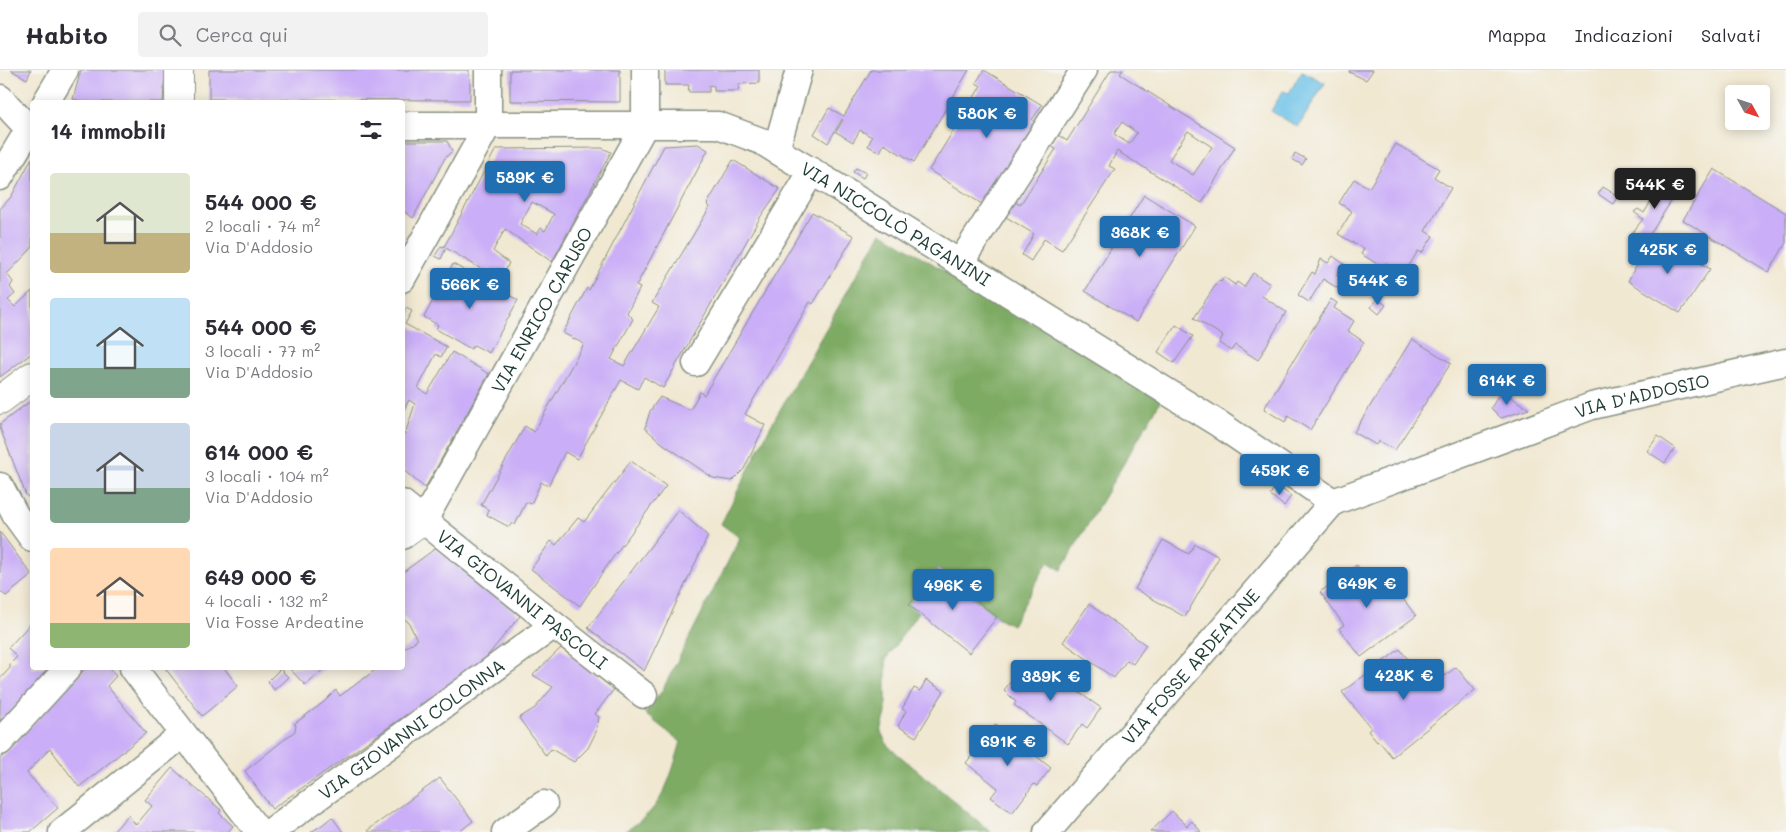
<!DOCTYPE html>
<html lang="it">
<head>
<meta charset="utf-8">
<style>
  :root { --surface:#fff; --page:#f2f2f3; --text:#2b2b33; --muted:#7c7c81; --line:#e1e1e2; --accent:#1f6fb2 }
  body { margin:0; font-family:Mali,sans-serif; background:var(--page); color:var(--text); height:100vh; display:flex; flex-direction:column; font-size:19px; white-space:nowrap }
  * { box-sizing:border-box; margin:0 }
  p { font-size:16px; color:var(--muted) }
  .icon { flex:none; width:28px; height:28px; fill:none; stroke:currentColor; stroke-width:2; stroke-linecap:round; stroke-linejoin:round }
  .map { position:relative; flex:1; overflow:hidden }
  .side { position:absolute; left:30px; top:30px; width:375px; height:570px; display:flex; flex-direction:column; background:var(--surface); border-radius:5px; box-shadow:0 2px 12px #0003 }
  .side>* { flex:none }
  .needle { width:32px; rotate:130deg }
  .controls { position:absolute; left:1725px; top:15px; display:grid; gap:10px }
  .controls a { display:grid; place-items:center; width:45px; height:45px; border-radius:5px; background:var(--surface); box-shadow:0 2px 12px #0003; font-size:25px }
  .price { position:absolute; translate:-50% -42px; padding:0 11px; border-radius:5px; background:var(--accent); color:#fff; font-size:16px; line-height:32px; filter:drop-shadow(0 1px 2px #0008) }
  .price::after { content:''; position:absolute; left:50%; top:30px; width:15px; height:11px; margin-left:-8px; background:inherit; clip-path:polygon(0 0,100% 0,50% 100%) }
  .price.selected { background:#222; color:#fff }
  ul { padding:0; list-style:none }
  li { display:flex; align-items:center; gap:15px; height:125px; padding:0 20px }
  li span { display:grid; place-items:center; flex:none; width:140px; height:100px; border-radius:5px; color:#555 }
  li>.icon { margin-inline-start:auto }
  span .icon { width:60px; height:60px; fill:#fffc; stroke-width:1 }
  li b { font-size:21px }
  h2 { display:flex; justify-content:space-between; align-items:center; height:60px; padding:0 20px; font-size:21px }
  header { display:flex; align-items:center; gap:30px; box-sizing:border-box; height:70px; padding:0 25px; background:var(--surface); border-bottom:1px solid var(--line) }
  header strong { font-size:24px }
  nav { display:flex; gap:28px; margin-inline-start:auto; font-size:18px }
  .search { width:350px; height:45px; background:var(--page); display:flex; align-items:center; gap:12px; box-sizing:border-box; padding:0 18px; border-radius:5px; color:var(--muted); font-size:19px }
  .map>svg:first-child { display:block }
</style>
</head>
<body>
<header>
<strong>Habito</strong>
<div class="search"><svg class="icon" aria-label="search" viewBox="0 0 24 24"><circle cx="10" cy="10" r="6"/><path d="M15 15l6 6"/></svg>Cerca qui</div>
<nav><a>Mappa</a><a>Indicazioni</a><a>Salvati</a></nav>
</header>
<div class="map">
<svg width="1786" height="762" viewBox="0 0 1786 762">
  <rect width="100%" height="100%" fill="#f6f6f2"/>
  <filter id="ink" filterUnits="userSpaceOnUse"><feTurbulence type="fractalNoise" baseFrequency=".02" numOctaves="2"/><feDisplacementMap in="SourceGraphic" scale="10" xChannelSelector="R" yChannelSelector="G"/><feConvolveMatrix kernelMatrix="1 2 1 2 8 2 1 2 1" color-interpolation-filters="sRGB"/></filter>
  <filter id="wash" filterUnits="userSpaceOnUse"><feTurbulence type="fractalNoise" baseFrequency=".0096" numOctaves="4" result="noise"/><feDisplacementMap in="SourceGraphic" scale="20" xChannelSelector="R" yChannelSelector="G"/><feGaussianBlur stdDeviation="1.12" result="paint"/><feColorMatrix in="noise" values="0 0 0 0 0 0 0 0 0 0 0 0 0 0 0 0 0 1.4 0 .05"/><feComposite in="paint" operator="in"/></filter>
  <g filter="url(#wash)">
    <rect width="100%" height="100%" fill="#f1e8d2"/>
    <path fill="#7eab63" stroke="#4e744c" d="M881,162L1025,250L1045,259L1161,330L1061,500L1048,492L1012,555L997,547L937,499L909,535L918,542L886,589V643L881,662L888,676L991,762H625C633,756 643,749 650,742C667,724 674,695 681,672L645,644L662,621L740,468L721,454L769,359Z"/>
    <polygon fill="#6cc2e9" stroke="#46808e" points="1302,1 1325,13 1298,57 1271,41 1283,21 1289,23"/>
    <g id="blocks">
      <g fill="#caaef7" fill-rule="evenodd">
        <polygon points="11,0 31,0 27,9"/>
        <polygon points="81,0 165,0 163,32 84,32 73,29"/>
        <polygon points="209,0 469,0 469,7 470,8 470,30 209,29"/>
        <polygon points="510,0 620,0 620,32 510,31"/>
        <polygon points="665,0 759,0 759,13 739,14 738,21 714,21 714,16 709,15 709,22 688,22 689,15 665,15"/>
        <polygon points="871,0 969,0 914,92 884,74 880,82 868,76 872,67 860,60 853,72 836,62 843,50 842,49 828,73 814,64 829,38 844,46"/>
        <polygon points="984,0 1042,35 1032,50 1037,54 985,136 929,100 981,16 976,13"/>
        <path d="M1111,0H1123L1120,4L1235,77L1202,133L1117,81L1109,96L1115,99L1062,180L1044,169L1031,191L1022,185L1034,164L1006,147L1015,132L1020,135L1056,79L1051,76L1058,65L1067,71ZM1122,52L1137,63L1129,74L1114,64ZM1188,61L1212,77L1193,105L1169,90Z"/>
        <polygon points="1350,0 1373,0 1366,10 1349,2"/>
        <polygon points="402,71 447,71 452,81 445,88 413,148 402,140"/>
        <polygon points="698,74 708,80 636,216 640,218 627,243 633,249 611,289 624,296 659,237 652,233 710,137 707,134 733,90 780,119 761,146 663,318 644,307 638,319 621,310 577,389 565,382 548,416 541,412 531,434 526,432 515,455 512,453 509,457 487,445 489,440 481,435 525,356 534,362 584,274 563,263 587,218 589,220 664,76"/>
        <polygon points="1396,74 1439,99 1434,107 1451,118 1425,161 1433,166 1422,183 1418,181 1404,204 1386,193 1384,198 1361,184 1364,179 1338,164 1352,141 1339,133 1354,109 1369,118"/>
        <path d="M602,78L611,82L552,192L505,159L493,181L509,193L502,207L489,199L488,203L446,178L441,189L435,186L441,176L444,177L496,79ZM532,132L554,144L545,161L541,158L537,164L520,154Z"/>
        <polygon points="1295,83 1306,89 1302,95 1292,89"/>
        <polygon points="32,88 32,178 7,204 13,212 10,217 15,224 8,230 15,237 32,221 32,283 0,307 0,139 11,127"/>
        <polygon points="856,98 866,103 863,108 853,102"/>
        <polygon points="1714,99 1786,143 1786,173 1769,202 1683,150"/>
        <polygon points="1664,110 1679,119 1645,172 1632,163 1643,149 1634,142 1638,139 1644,143"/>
        <polygon points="1603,117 1618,126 1613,134 1598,124"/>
        <polygon points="1144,125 1195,156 1136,252 1085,221"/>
        <polygon points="812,142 854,166 813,234 810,232 745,344 765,355 744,399 732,411 713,408 662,373 645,358 650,341 660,327 690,340 700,322 704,325"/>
        <polygon points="1656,166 1710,199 1680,243 1628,211 1640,190"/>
        <polygon points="1333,186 1344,194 1336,205 1347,212 1342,221 1323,209 1309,232 1298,225 1312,202 1315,204 1321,189 1328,193"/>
        <polygon points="453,194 518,230 489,283 474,275 471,279 436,259 438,255 424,247"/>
        <polygon points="1253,203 1270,214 1262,226 1286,242 1258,290 1235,275 1231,281 1219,273 1223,266 1194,248 1219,210 1221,212 1224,207 1235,215 1237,212 1244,217"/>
        <polygon points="1331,229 1337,233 1334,238 1354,251 1348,261 1364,272 1310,360 1288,346 1285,352 1264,339"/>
        <polygon points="1377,229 1386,235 1379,244 1371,237"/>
        <polygon points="406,238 412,241 405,254 447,277 441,287 436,284 418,318 427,324 452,282 489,304 425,418 402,399 402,363 405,364 415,334 409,330 402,343 402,245"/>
        <polygon points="1176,255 1193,266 1174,293 1158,282"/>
        <polygon points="1412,269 1451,293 1395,380 1379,371 1376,375 1354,362"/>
        <polygon points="1501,321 1526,337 1529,339 1501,348 1491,338"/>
        <polygon points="32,330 32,431 26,425 0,358 0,354"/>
        <polygon points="1658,366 1675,378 1665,393 1647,381"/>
        <polygon points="631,391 666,416 611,490 580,536 531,499 551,471 556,475 578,448 584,452"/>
        <polygon points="1276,415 1291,426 1284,436 1270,425"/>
        <polygon points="678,440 708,466 644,601 588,558"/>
        <polygon points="0,462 32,505 6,526 0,521"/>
        <polygon points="1163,470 1189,484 1195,474 1219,487 1185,547 1135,519"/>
        <polygon points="436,478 520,546 484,590 272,739 245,701 295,661 296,655 294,654 324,632 336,620 340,626 378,598 402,598 402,580 417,570 409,553 402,546 402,503"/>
        <polygon points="1357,495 1372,515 1385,505 1416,546 1361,587 1339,558 1344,555 1320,522"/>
        <polygon points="937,499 997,547 969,583 909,535"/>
        <polygon points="1089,534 1146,575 1133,594 1127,590 1114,608 1063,572"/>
        <polygon points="32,552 32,598 53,598 11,641 12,642 0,654 0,609 10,598 10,594 17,587 8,578"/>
        <polygon points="561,578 614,619 595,644 599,647 596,662 588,678 574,692 551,679 546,686 519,648 535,638 553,617 533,605"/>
        <polygon points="1400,579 1430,618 1456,597 1475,620 1392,687 1379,671 1377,672 1368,661 1371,658 1342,622"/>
        <polygon points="1026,592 1040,603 1043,597 1101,638 1087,658 1082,654 1068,674 1014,635 1016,632 1004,620"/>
        <polygon points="86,598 109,598 116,606 107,616 146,663 79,717 50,678 27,703 58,738 30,762 0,762 0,689"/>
        <polygon points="165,598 224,598 238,616 202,646"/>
        <polygon points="289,598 325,598 305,615"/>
        <polygon points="280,599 288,607 274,620 268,611"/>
        <polygon points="926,610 944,621 916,667 898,656 906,641 902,639 914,618 920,621"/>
        <polygon points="996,654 1051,698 1037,716 1034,714 1012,743 991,727 998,718 966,693"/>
        <polygon points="172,698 221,740 219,743 233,756 228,762 113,762 128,745 136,755 152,736 145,730"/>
        <polygon points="440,708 473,751 459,762 369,762 368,760"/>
        <polygon points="1172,741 1187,756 1192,751 1201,762 1150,762"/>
        <polygon points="332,747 343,762 311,762 322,755"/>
      </g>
    </g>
  </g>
  <g filter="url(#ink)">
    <use href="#blocks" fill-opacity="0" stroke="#889283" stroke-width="1"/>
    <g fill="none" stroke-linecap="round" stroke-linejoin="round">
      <defs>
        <g id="minor">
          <polyline points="0,28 29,59"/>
          <polyline points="46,32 65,0"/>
          <path id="s1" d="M402,55H718L761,71L839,118L1219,354L1333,432"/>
          <polyline points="776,80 799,0"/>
          <polyline points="0,107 32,54"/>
          <polyline points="960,193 1084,0"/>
          <polyline points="402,209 488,55 488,0"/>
          <polyline points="696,293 812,101"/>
          <polyline points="0,416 16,446 32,468"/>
          <path id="s2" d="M402,433L554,555L644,625"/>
          <path id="s3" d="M402,466L424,450L645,55V0"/>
          <polyline points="133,598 259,762"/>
          <polyline points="0,672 68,598"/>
          <polyline points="62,762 183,664"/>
          <path id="s4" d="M270,762L554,555"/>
          <polyline points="505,762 544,734"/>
          <path id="s5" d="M1047,762L1333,432L1592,336L1786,292"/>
        </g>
        <g id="secondary">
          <polyline points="179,0 179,32"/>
          <polyline points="0,330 32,306"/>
        </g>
      </defs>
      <use href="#minor" stroke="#889283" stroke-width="29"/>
      <use href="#secondary" stroke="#889283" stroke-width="30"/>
      <use href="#minor" stroke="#fff" stroke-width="26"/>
      <use href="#secondary" stroke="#fff" stroke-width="28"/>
    </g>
  </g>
  <g text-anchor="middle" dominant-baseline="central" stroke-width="4" stroke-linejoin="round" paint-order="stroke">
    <g font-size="18" fill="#1f3d34" stroke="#f6f6f2">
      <text stroke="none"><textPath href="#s1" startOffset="520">VIA NICCOLÒ PAGANINI</textPath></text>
      <text stroke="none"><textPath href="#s3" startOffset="268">VIA ENRICO CARUSO</textPath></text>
      <text stroke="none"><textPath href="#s5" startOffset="764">VIA D'ADDOSIO</textPath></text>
      <text stroke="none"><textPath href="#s2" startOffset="154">VIA GIOVANNI PASCOLI</textPath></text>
      <text stroke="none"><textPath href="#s5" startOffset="219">VIA FOSSE ARDEATINE</textPath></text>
      <text stroke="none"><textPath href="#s4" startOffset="175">VIA GIOVANNI COLONNA</textPath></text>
    </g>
  </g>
</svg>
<div class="controls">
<a><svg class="needle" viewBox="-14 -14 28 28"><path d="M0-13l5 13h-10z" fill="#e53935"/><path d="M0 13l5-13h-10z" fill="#7c7c81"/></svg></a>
</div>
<b class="price" style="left:987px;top:69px">580K €</b>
<b class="price" style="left:525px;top:133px">589K €</b>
<b class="price selected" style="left:1655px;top:140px">544K €</b>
<b class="price" style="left:1140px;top:188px">368K €</b>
<b class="price" style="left:1668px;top:205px">425K €</b>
<b class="price" style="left:1378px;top:236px">544K €</b>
<b class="price" style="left:470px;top:240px">566K €</b>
<b class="price" style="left:1507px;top:336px">614K €</b>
<b class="price" style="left:1280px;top:426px">459K €</b>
<b class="price" style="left:1367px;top:539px">649K €</b>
<b class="price" style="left:953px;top:541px">496K €</b>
<b class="price" style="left:1404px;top:631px">428K €</b>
<b class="price" style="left:1051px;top:632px">389K €</b>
<b class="price" style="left:1008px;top:697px">691K €</b>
<section class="side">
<h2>14 immobili<svg class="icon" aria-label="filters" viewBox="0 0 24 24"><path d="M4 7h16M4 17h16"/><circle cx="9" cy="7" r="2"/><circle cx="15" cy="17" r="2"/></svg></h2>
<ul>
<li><span style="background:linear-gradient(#dfe7d0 60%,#c2b280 0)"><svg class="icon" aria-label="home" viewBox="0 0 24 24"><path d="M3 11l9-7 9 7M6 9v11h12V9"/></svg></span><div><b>544 000 €</b><p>2 locali · 74 m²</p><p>Via D'Addosio</p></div></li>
<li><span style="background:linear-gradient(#bfe0f5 70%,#7fa58c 0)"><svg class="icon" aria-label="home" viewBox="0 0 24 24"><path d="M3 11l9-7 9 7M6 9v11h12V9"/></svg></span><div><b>544 000 €</b><p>3 locali · 77 m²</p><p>Via D'Addosio</p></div></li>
<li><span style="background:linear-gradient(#c9d6e8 65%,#7fa58c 0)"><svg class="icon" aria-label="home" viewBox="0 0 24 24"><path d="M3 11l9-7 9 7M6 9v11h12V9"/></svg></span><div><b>614 000 €</b><p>3 locali · 104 m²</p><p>Via D'Addosio</p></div></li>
<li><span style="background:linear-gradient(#ffd9b3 75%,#8fb573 0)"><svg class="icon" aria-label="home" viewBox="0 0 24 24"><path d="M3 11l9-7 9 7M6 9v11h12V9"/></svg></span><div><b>649 000 €</b><p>4 locali · 132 m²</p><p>Via Fosse Ardeatine</p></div></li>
</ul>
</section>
</div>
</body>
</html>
